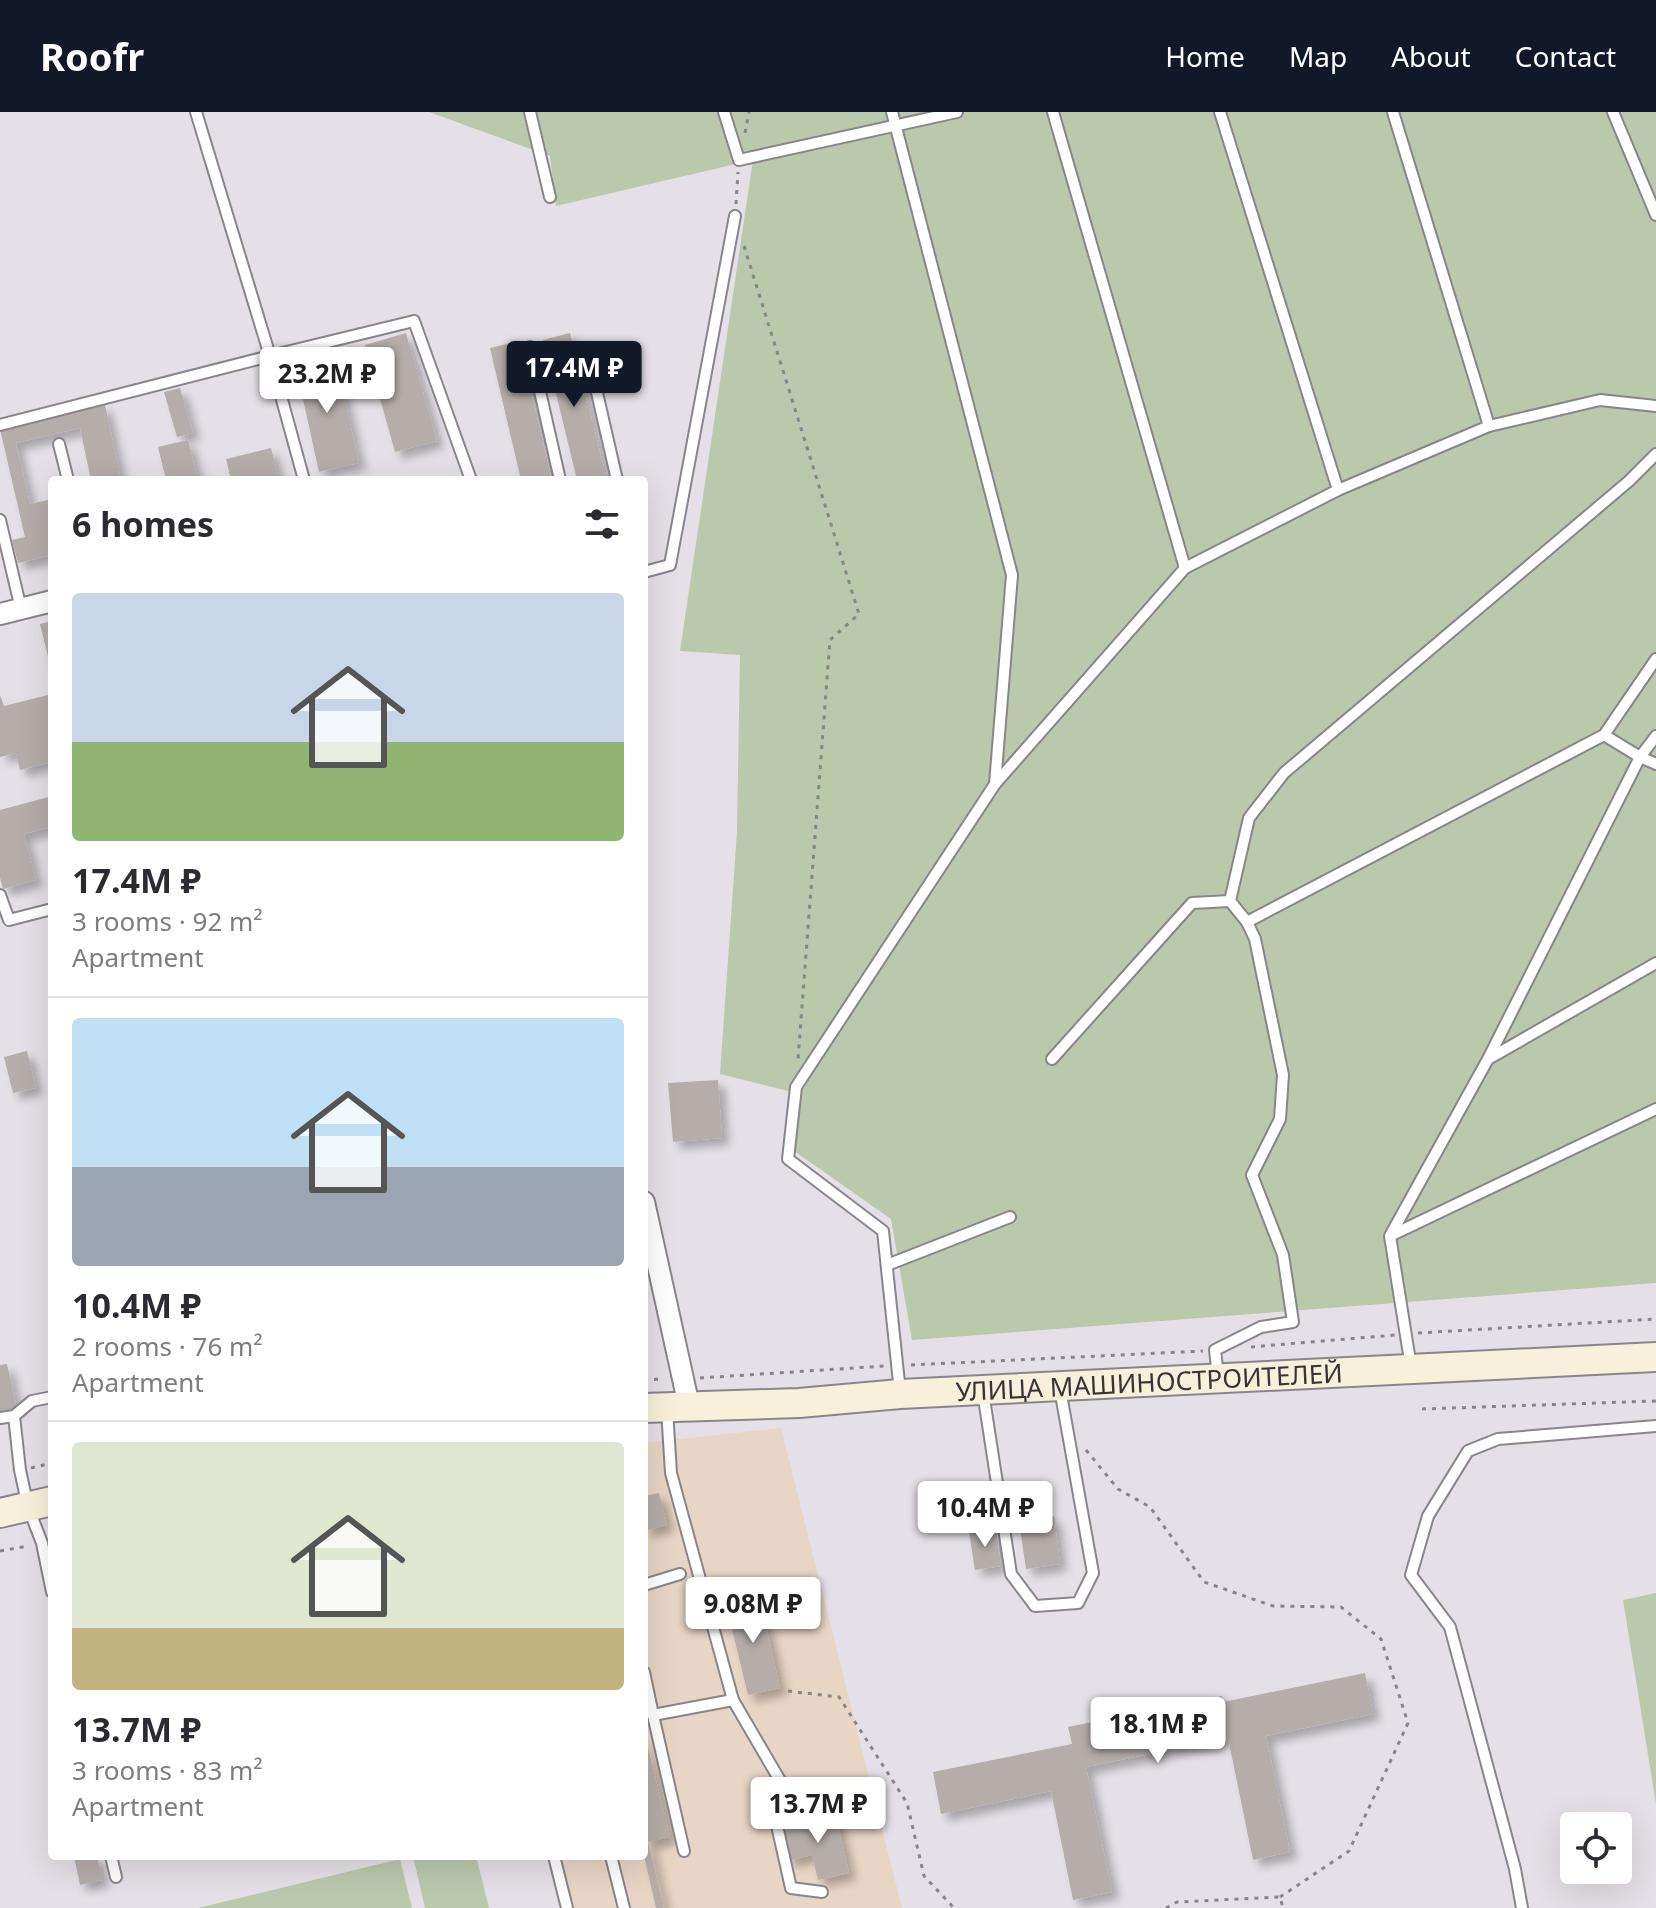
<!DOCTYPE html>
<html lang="en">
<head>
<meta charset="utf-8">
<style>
  :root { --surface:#fff; --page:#f2f2f3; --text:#2b2b33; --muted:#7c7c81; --line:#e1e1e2; --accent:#111827 }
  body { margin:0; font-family:"Noto Sans",sans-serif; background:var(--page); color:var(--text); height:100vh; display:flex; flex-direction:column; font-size:30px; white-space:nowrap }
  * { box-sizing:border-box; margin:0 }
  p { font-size:26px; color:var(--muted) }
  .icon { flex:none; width:44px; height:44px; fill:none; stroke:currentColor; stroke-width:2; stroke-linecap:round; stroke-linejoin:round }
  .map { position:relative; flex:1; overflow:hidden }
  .side { position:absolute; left:48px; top:364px; width:600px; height:1384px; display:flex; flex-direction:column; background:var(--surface); border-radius:8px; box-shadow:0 8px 32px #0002 }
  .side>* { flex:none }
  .buttons { position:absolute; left:1560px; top:1700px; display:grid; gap:16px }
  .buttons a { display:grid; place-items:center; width:72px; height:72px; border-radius:8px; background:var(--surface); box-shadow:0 8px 32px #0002; font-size:40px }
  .price { position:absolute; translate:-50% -68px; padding:0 18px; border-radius:8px; background:#fff; color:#222; font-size:26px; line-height:52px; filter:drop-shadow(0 2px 4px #0008) }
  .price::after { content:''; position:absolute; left:50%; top:48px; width:24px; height:18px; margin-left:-12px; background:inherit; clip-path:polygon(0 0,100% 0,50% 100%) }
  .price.selected { background:var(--accent); color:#fff }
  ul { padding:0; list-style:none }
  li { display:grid; align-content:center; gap:16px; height:424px; padding:0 24px }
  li+li { border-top:2px solid var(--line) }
  li span { display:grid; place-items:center; height:248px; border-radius:8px; color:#555 }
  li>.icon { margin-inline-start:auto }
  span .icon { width:144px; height:144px; fill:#fffc; stroke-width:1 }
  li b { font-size:34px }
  h2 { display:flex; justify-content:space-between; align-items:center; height:96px; padding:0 24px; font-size:34px }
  header { display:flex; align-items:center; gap:48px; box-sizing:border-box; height:112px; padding:0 40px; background:var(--accent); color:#fff }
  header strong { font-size:38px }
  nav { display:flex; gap:44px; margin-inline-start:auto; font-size:28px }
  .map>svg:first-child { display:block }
</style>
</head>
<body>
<header>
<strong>Roofr</strong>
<nav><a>Home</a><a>Map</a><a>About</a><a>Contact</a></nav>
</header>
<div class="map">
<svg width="1656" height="1796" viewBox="0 0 1656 1796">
  <defs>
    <filter id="shadow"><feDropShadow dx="7" dy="7" stdDeviation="4" flood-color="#0004"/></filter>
  </defs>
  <rect width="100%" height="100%" fill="#e5e0e7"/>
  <polygon fill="#e7d5c5" points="781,1316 902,1796 566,1796 552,1744 644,1744 644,1331"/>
  <g fill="#bac8ac">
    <polygon points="429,0 1656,0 1656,1171 912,1228 891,1107 787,1034 792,980 720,962 737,719 740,543 680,539 753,48 556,94 550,44"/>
    <polygon points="1656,1481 1656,1692 1623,1488"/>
    <polygon points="413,1744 476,1744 489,1796 425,1796"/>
    <polygon points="400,1747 412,1796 198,1796"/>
  </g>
  <g fill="#b5ada9" filter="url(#shadow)">
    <polygon points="406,221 437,329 395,340 365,233"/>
    <polygon points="570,221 607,368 577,368 543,228"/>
    <polygon points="519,229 552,368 521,368 490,236"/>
    <polygon points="335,246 359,351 319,360 296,255"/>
    <polygon points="180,276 193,321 177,325 164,280"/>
    <polygon points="105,293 121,368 91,368 80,316 16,331 30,392 48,388 52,406 52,443 18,451 12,428 25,425 0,317"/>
    <polygon points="188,328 198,368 166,368 158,335"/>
    <polygon points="271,336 279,368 231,368 226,347"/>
    <polygon points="52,509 52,557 51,557 40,512"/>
    <polygon points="52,582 52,650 20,658 16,641 0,645 0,583 4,594"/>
    <polygon points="52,684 52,715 24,722 36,768 3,777 0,766 0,698"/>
    <polygon points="27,939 36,976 13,981 4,945"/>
    <polygon points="718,968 722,1026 673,1030 668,971"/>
    <polygon points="7,1252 17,1297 0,1301 0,1253"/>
    <polygon points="659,1381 667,1413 644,1419 644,1384"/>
    <polygon points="1054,1404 1060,1452 1026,1457 1019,1409"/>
    <polygon points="996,1417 1001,1454 975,1458 969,1420"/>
    <polygon points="759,1484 780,1576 748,1583 726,1492"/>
    <polygon points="1365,1561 1373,1602 1266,1624 1290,1740 1253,1748 1228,1626 1086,1655 1112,1780 1073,1788 1051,1679 941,1702 933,1660 1072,1632 1068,1615 1222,1584 1223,1590"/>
    <polygon points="644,1619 670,1725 648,1730 664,1796 656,1796 644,1744"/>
    <polygon points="835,1699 849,1761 818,1768 812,1743 788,1749 781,1719 805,1714 803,1706"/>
    <polygon points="74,1744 97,1744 102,1768 80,1773"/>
  </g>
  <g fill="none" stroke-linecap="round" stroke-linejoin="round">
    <defs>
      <g id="lane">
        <polyline points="196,0 270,244 414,209 471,368"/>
        <polyline points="530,0 550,85"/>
        <polyline points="724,0 739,48 957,0"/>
        <polyline points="892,0 1012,463 995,672"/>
        <polyline points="1053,0 1185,456"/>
        <polyline points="1220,0 1338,378"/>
        <polyline points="1393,0 1489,314"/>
        <polyline points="1613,0 1656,103"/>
        <polyline points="530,235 560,368"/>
        <polyline points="587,237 617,368"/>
        <polyline points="0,313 270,244 304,368"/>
        <polyline points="59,332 68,368"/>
        <polyline points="0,408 21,497"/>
        <polyline points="644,460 670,453 735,104"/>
        <polyline points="1604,623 1656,547"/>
        <polyline points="1656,624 1640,645 1656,652"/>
        <polyline points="0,783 9,808 52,797"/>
        <polyline points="1247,810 1604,623 1640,645 1488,947 1390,1124 1411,1255"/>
        <polyline points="1490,946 1656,851"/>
        <polyline points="1052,947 1192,791 1230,789"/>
        <polyline points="1392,1123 1656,997"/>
        <polyline points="887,1153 1010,1105"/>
        <polyline points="1218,1264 1215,1238 1261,1215 1293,1210 1283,1143 1252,1063 1280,1007 1283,963 1255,827 1247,810 1230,789 1249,706 1284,661 1629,369 1656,342"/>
        <polyline points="900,1280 883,1119 788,1047 796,975 995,672 1185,456 1338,378 1489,314 1600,288 1656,294"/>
        <polyline points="983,1280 1011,1462 1035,1494 1078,1491 1093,1461 1060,1277"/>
        <polyline points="52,1285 32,1289 14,1304 20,1358 28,1395 42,1431 52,1480"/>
        <polyline points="667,1298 671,1361 733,1588 789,1684 829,1675"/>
        <polyline points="0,1306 14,1304"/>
        <polyline points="644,1473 680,1462"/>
        <polyline points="644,1560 653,1603"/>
        <polyline points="789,1684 776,1709 791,1776 822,1780"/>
        <polyline points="684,1739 653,1603 733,1588"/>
        <polyline points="111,1744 116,1765"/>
        <polyline points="554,1744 567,1796"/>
        <polyline points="611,1744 624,1796"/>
        <polyline points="1522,1796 1515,1757 1450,1515 1411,1463 1428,1404 1468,1339 1498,1327 1656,1314"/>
      </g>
      <g id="street">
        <polyline points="0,502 52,489"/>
        <polyline points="644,1090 689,1294"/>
      </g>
      <g id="secondary">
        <path id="s1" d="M644,1296L799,1291L900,1282L1656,1245"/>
        <polyline points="0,1401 52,1389"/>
      </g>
    </defs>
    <use href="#lane" stroke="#89858b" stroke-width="14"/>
    <use href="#street" stroke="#89858b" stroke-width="24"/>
    <use href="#secondary" stroke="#89858b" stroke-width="32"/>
    <g stroke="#888489" stroke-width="3" stroke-dasharray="4 6" stroke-linecap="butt">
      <polyline points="745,21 749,0"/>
      <polyline points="736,92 738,60"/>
      <polyline points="744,134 859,502 830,528 798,947"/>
      <polyline points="1418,1221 1656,1207"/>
      <polyline points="1251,1235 1395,1223"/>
      <polyline points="911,1253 1203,1239"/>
      <polyline points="700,1266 884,1254"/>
      <polyline points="644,1268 664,1267"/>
      <polyline points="1422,1297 1656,1289"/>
      <polyline points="1086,1338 1118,1377 1150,1395 1204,1470 1273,1494 1341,1495 1381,1527 1408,1611 1349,1739 1280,1785"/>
      <polyline points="31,1356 52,1351"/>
      <polyline points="0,1439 28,1434"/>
      <polyline points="788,1579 839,1585 907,1691 924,1764 954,1796"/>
      <polyline points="1166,1796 1177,1790 1280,1785 1283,1796"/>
    </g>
    <use href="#lane" stroke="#fff" stroke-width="10"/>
    <use href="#street" stroke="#fff" stroke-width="20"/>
    <use href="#secondary" stroke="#f7f0da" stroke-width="28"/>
  </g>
  <g text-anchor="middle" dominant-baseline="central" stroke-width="6" stroke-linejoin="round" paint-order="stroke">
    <g font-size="26" fill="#363437" stroke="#fff">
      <text stroke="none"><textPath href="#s1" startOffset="506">УЛИЦА МАШИНОСТРОИТЕЛЕЙ</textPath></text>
    </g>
  </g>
</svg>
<div class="buttons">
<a><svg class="icon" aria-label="locate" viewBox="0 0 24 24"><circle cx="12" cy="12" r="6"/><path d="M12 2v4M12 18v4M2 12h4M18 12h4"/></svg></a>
</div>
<b class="price selected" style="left:574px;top:297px">17.4M ₽</b>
<b class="price" style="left:327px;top:303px">23.2M ₽</b>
<b class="price" style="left:985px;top:1437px">10.4M ₽</b>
<b class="price" style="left:753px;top:1533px">9.08M ₽</b>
<b class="price" style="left:1158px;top:1653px">18.1M ₽</b>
<b class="price" style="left:818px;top:1733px">13.7M ₽</b>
<section class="side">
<h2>6 homes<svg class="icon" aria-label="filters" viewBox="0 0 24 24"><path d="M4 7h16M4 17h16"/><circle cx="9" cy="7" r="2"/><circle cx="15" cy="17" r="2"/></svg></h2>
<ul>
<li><span style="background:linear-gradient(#c9d6e8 60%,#8fb573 0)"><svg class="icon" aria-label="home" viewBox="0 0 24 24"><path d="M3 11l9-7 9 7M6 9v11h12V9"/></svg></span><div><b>17.4M ₽</b><p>3 rooms · 92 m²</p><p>Apartment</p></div></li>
<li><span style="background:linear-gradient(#bfe0f5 60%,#9aa5b1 0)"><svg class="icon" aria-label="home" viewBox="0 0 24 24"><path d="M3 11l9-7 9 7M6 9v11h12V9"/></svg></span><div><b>10.4M ₽</b><p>2 rooms · 76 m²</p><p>Apartment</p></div></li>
<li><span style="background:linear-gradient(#dfe7d0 75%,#c2b280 0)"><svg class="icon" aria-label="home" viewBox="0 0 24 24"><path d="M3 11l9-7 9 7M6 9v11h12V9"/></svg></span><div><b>13.7M ₽</b><p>3 rooms · 83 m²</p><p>Apartment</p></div></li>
</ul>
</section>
</div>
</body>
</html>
